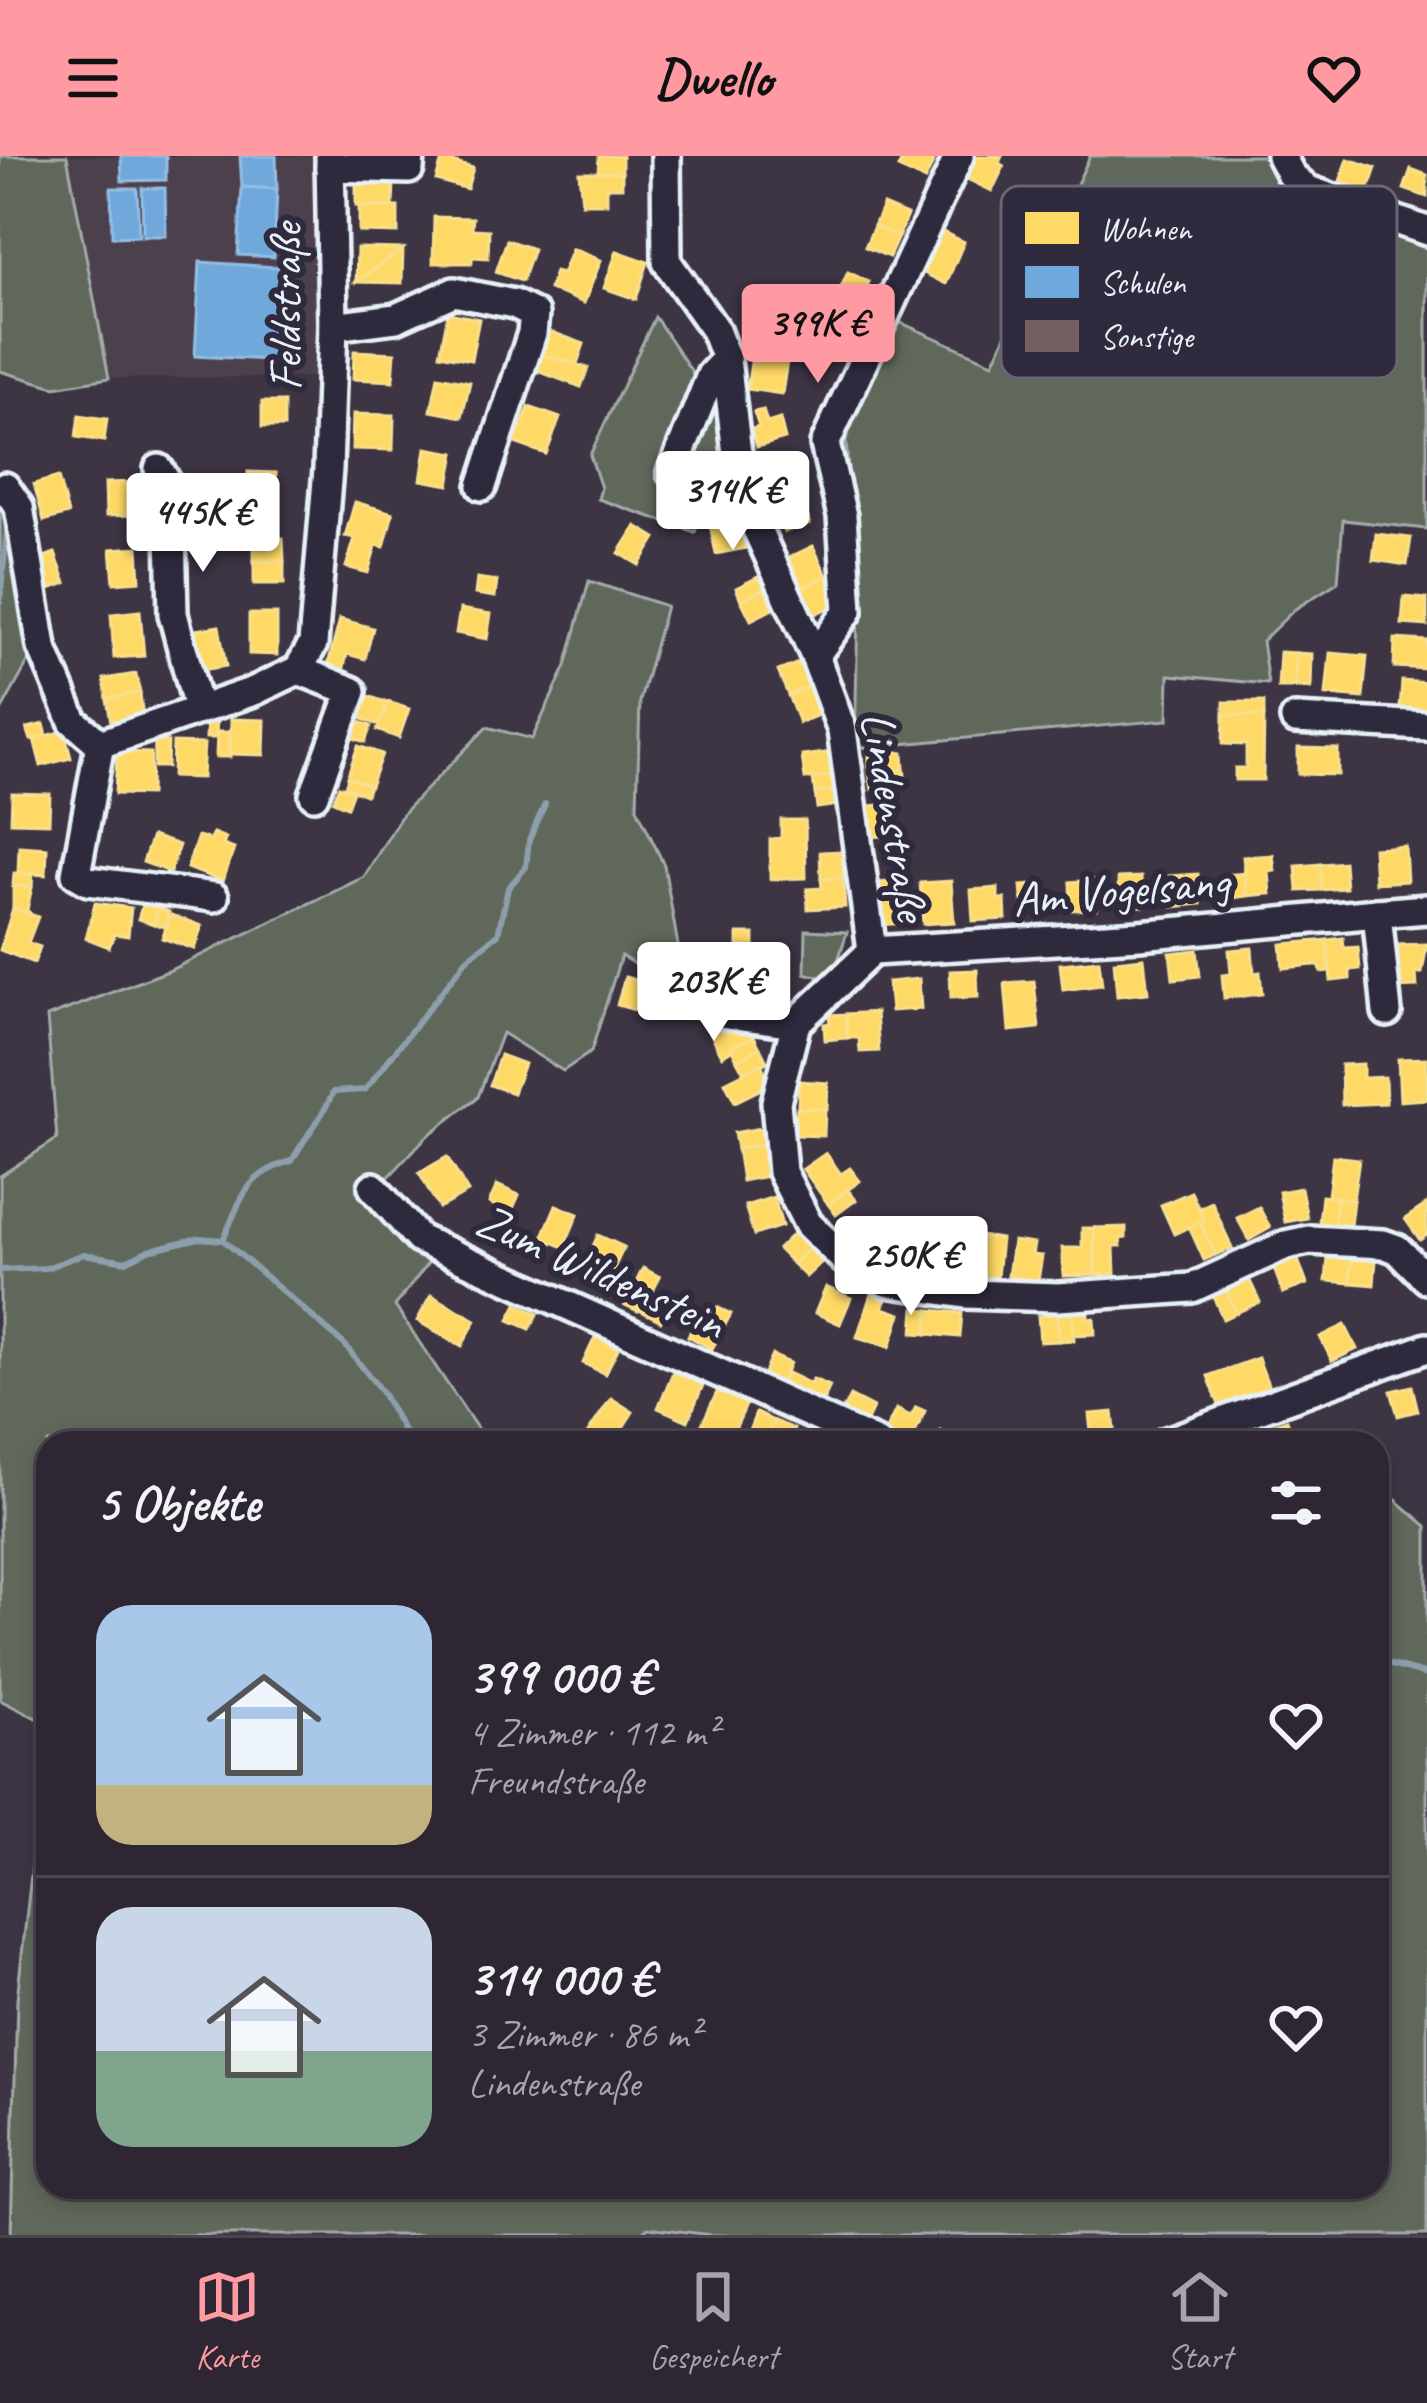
<!DOCTYPE html>
<html lang="de">
<head>
<meta charset="utf-8">
<style>
  :root { --surface:#2e2733; --page:#362f3b; --text:#f1f3f6; --muted:#a7a5ac; --line:#49444e; --accent:#ff9aa2 }
  body { margin:0; font-family:Caveat,sans-serif; background:var(--page); color:var(--text); height:100vh; display:flex; flex-direction:column; font-size:45px; white-space:nowrap }
  * { box-sizing:border-box; margin:0 }
  p { font-size:39px; color:var(--muted) }
  .icon { flex:none; width:66px; height:66px; fill:none; stroke:currentColor; stroke-width:2; stroke-linecap:round; stroke-linejoin:round }
  .map { position:relative; flex:1; overflow:hidden }
  .panel { position:absolute; left:36px; top:1275px; width:1353px; height:768px; display:flex; flex-direction:column; background:var(--surface); border-radius:36px; box-shadow:0 6px 18px #0003,0 0 0 3px var(--line) }
  .panel>* { flex:none }
  .price { position:absolute; translate:-50% -102px; padding:0 27px; border-radius:12px; background:#fff; color:#222; font-size:39px; line-height:78px; filter:drop-shadow(0 3px 6px #0008) }
  .price::after { content:''; position:absolute; left:50%; top:72px; width:36px; height:27px; margin-left:-18px; background:inherit; clip-path:polygon(0 0,100% 0,50% 100%) }
  .price.selected { background:var(--accent); color:#111 }
  ul { padding:0; list-style:none }
  li { display:flex; align-items:center; gap:36px; height:300px; padding:0 60px }
  li+li { border-top:3px solid var(--line) }
  li span { display:grid; place-items:center; flex:none; width:336px; height:240px; border-radius:36px; color:#555 }
  li>.icon { margin-inline-start:auto }
  span .icon { width:144px; height:144px; fill:#fffc; stroke-width:1 }
  li b { font-size:51px }
  h2 { display:flex; justify-content:space-between; align-items:center; height:144px; padding:0 60px; font-size:51px }
  header { display:flex; justify-content:space-between; align-items:center; height:156px; padding:0 60px; background:var(--accent); color:#111; font-size:54px; font-weight:600 }
  .menu { display:flex; justify-content:space-around; align-items:center; height:168px; border-top:3px solid var(--line); background:var(--surface); font-size:33px; color:var(--muted) }
  .menu a { display:grid; justify-items:center; gap:6px }
  .menu .selected { color:var(--accent) }
  .map>svg:first-child { display:block }
</style>
</head>
<body>
<header><svg class="icon" aria-label="menu" viewBox="0 0 24 24"><path d="M4 6h16M4 12h16M4 18h16"/></svg>Dwello<svg class="icon" aria-label="heart" viewBox="0 0 24 24"><path d="M12 20l-8-8c-3-5 5-10 8-4 3-6 11-1 8 4z"/></svg></header>
<div class="map">
<svg width="1427" height="2079" viewBox="0 0 1427 2079">
  <rect width="100%" height="100%" fill="#3d3444"/>
  <filter id="ink" filterUnits="userSpaceOnUse"><feTurbulence type="fractalNoise" baseFrequency=".00833" numOctaves="2"/><feDisplacementMap in="SourceGraphic" scale="24" xChannelSelector="R" yChannelSelector="G"/><feConvolveMatrix kernelMatrix="1 2 1 2 8 2 1 2 1" color-interpolation-filters="sRGB"/></filter>
  <g filter="url(#ink)">
    <polygon fill="#4d414d" points="67,0 318,0 343,221 109,222"/>
    <g fill="#5e675a" stroke="#a3aca9" stroke-width="3">
      <polygon points="0,0 67,0 109,222 55,231 0,215"/>
      <polygon points="1090,0 1268,0 1312,46 1427,89 1427,373 1343,364 1338,426 1295,453 1262,485 1268,528 1169,519 1168,564 855,592 858,453 845,270 884,168 899,166 993,207"/>
      <polygon points="655,161 715,250 731,331 707,346 695,376 598,343 601,332 590,299"/>
      <polygon points="0,348 13,356 30,503 0,557"/>
      <polygon points="589,425 666,450 640,545 637,652 664,709 681,807 644,814 621,800 591,896 563,915 502,877 478,941 426,981 371,1040 409,1093 432,1102 395,1150 487,1287 48,1287 48,2031 1377,2031 1377,1339 1390,1339 1427,1370 1427,2079 710,2079 648,2071 641,2079 11,2079 17,1843 48,1568 0,1544 0,1020 57,983 47,861 168,815 364,721 403,657 487,571 532,583 566,510"/>
      <polygon points="806,774 847,776 832,824 805,817"/>
    </g>
    <g fill="#ffd966" stroke="#f8e092" stroke-width="3">
      <polygon points="599,0 622,0 622,16 598,17"/>
      <polygon points="904,0 936,0 925,24 898,12"/>
      <polygon points="973,0 1002,0 999,7 1004,10 992,35 963,21"/>
      <polygon points="442,3 473,12 467,33 436,24"/>
      <polygon points="1348,3 1376,12 1368,35 1340,25"/>
      <polygon points="1411,13 1427,19 1427,41 1404,33"/>
      <polygon points="579,16 622,16 622,31 607,31 607,47 582,47"/>
      <polygon points="356,25 394,26 393,51 356,50"/>
      <polygon points="883,49 907,59 898,81 874,70"/>
      <polygon points="359,50 398,51 398,77 359,76"/>
      <polygon points="434,61 473,62 472,73 489,74 488,102 472,101 472,107 433,107"/>
      <polygon points="874,70 898,81 889,101 865,91"/>
      <polygon points="941,75 964,86 946,128 922,116"/>
      <polygon points="507,84 533,93 522,125 496,116"/>
      <polygon points="357,92 403,93 356,126"/>
      <polygon points="403,93 402,127 356,126"/>
      <polygon points="572,93 601,104 584,147 549,133 555,116 562,118"/>
      <polygon points="617,95 648,106 636,143 604,132"/>
      <polygon points="848,116 869,126 859,148 838,138"/>
      <polygon points="448,157 479,163 471,204 440,198"/>
      <polygon points="818,161 841,167 837,183 814,178"/>
      <polygon points="549,175 584,188 577,208 540,198"/>
      <polygon points="814,178 837,183 833,199 811,193"/>
      <polygon points="753,194 788,199 782,238 747,233"/>
      <polygon points="354,195 395,197 393,225 353,223"/>
      <polygon points="540,198 588,212 581,231 535,214"/>
      <polygon points="438,220 470,226 462,261 431,255"/>
      <rect x="262" y="246" width="22" height="25"/>
      <polygon points="529,251 560,262 546,298 515,287"/>
      <polygon points="763,254 767,267 780,263 785,283 757,291 752,273 759,271 754,256"/>
      <polygon points="353,258 394,259 393,294 352,293"/>
      <polygon points="79,259 107,263 104,285 76,281"/>
      <polygon points="426,292 455,297 449,329 421,324"/>
      <polygon points="790,305 798,329 771,337 764,314"/>
      <polygon points="248,316 276,317 274,360 237,359 239,338 247,338"/>
      <polygon points="58,321 68,358 44,365 34,328"/>
      <polygon points="135,326 135,359 106,360 105,327"/>
      <polygon points="798,329 810,368 784,376 771,337"/>
      <polygon points="355,346 393,357 384,391 376,389 368,417 346,411 355,382 345,380"/>
      <polygon points="739,358 746,392 716,398 709,364"/>
      <polygon points="636,370 656,382 639,409 619,397"/>
      <polygon points="1376,378 1411,382 1407,409 1373,404"/>
      <polygon points="254,382 283,382 284,405 254,405"/>
      <polygon points="813,390 827,420 802,432 788,402"/>
      <polygon points="138,391 140,425 114,427 111,393"/>
      <polygon points="55,397 66,427 47,434 36,404"/>
      <rect x="254" y="405" width="30" height="23"/>
      <polygon points="827,420 840,446 815,458 802,432"/>
      <polygon points="758,421 764,433 741,444 736,432"/>
      <polygon points="477,422 497,425 495,441 475,438"/>
      <polygon points="764,433 773,453 751,464 741,444"/>
      <polygon points="1404,441 1427,443 1427,470 1402,468"/>
      <polygon points="460,453 491,458 487,483 456,477"/>
      <polygon points="140,455 144,500 114,502 111,458"/>
      <polygon points="249,458 277,458 277,499 249,498"/>
      <polygon points="340,463 373,472 365,503 347,498 342,520 326,516"/>
      <polygon points="219,470 226,510 196,515 189,475"/>
      <polygon points="1395,483 1427,485 1427,513 1394,511"/>
      <polygon points="1280,496 1296,497 1295,531 1278,531"/>
      <polygon points="1296,497 1312,498 1311,532 1295,531"/>
      <polygon points="1330,497 1367,500 1363,542 1326,539"/>
      <polygon points="801,506 810,530 788,539 778,515"/>
      <polygon points="136,518 140,537 107,543 104,523"/>
      <polygon points="1402,525 1427,527 1427,555 1400,553"/>
      <polygon points="810,530 821,558 799,567 788,539"/>
      <polygon points="140,537 143,562 111,566 107,543"/>
      <polygon points="363,538 387,547 379,569 355,560"/>
      <polygon points="388,546 409,553 399,582 377,574"/>
      <polygon points="1224,546 1264,546 1264,560 1224,559"/>
      <polygon points="1224,559 1264,560 1263,624 1235,624 1235,612 1246,612 1246,589 1223,588"/>
      <polygon points="207,561 217,561 216,582 206,582"/>
      <polygon points="231,563 265,564 264,599 230,598"/>
      <polygon points="354,564 371,570 365,586 348,580"/>
      <polygon points="44,568 47,580 31,584 27,572"/>
      <polygon points="64,575 71,602 41,610 34,583"/>
      <polygon points="217,576 230,576 230,601 216,601"/>
      <polygon points="155,585 168,586 167,611 154,611"/>
      <polygon points="173,587 204,588 202,622 172,621"/>
      <polygon points="358,590 382,598 370,630 347,621"/>
      <polygon points="1298,592 1338,593 1338,619 1298,618"/>
      <polygon points="892,595 903,597 904,613 869,616 869,600"/>
      <polygon points="117,596 151,597 150,639 115,638"/>
      <polygon points="833,596 836,619 805,623 802,600"/>
      <polygon points="904,613 907,631 872,634 869,616"/>
      <polygon points="836,619 838,634 815,637 813,622"/>
      <polygon points="348,621 369,629 366,639 345,631"/>
      <polygon points="339,630 353,635 347,651 333,645"/>
      <polygon points="838,634 839,649 817,652 815,637"/>
      <polygon points="12,637 50,638 49,667 11,666"/>
      <polygon points="894,648 896,679 871,681 869,650"/>
      <polygon points="781,664 805,664 806,722 770,723 770,683 781,682"/>
      <polygon points="213,677 226,682 223,689 234,693 223,725 187,712 198,680 210,684"/>
      <polygon points="152,680 179,689 170,716 143,706"/>
      <polygon points="19,690 47,692 46,719 18,717"/>
      <polygon points="1405,690 1407,725 1375,727 1373,692"/>
      <polygon points="842,695 843,722 821,723 820,696"/>
      <polygon points="1273,699 1275,715 1269,716 1271,738 1247,740 1243,701"/>
      <polygon points="1344,706 1346,732 1322,734 1320,708"/>
      <polygon points="1320,708 1322,734 1298,735 1296,710"/>
      <polygon points="14,717 33,718 32,731 13,730"/>
      <polygon points="1245,717 1247,740 1224,743 1222,719"/>
      <polygon points="1198,718 1201,748 1172,751 1169,720"/>
      <polygon points="1141,721 1143,750 1119,751 1118,722"/>
      <polygon points="843,722 845,751 808,753 807,733 822,732 821,723"/>
      <polygon points="1094,724 1096,753 1071,754 1070,726"/>
      <polygon points="905,725 907,767 878,769 876,727"/>
      <polygon points="951,725 954,766 923,768 920,727"/>
      <polygon points="1046,728 1048,753 1023,755 1021,730"/>
      <polygon points="13,730 32,731 27,754 31,758 13,752"/>
      <polygon points="998,732 998,743 1005,743 1006,763 973,765 971,734"/>
      <polygon points="144,744 160,749 154,768 138,763"/>
      <polygon points="95,747 131,752 128,780 115,778 109,791 86,782"/>
      <polygon points="13,752 38,761 28,787 40,791 34,807 0,794"/>
      <polygon points="159,752 169,756 164,771 154,768"/>
      <polygon points="171,759 202,770 194,793 162,782"/>
      <polygon points="738,778 754,778 754,825 709,825 709,800 738,801"/>
      <polygon points="1343,782 1344,792 1358,791 1360,813 1350,814 1350,823 1331,825 1327,784"/>
      <polygon points="1327,784 1330,815 1321,816 1320,811 1314,809 1283,812 1281,788"/>
      <polygon points="1427,788 1422,817 1416,817 1417,831 1396,832 1394,789"/>
      <polygon points="1252,792 1254,817 1260,816 1262,838 1224,842 1222,819 1231,818 1229,794"/>
      <polygon points="1197,794 1200,820 1173,823 1170,797"/>
      <polygon points="1144,802 1148,837 1117,840 1114,805"/>
      <polygon points="1099,804 1102,829 1063,834 1060,808"/>
      <polygon points="977,814 978,841 951,842 950,815"/>
      <polygon points="625,821 653,829 645,857 617,849"/>
      <polygon points="919,823 921,853 891,855 888,826"/>
      <polygon points="1034,825 1039,872 1009,875 1005,827"/>
      <polygon points="876,856 879,895 860,896 859,882 847,882 846,858"/>
      <polygon points="846,858 847,882 825,884 824,868 830,867 829,859"/>
      <polygon points="746,866 753,880 722,900 710,876 726,868 729,874"/>
      <polygon points="754,880 760,892 737,904 731,891"/>
      <polygon points="760,892 767,906 744,917 737,904"/>
      <polygon points="500,899 524,908 513,937 490,929"/>
      <polygon points="1427,902 1427,943 1400,945 1398,903"/>
      <polygon points="761,908 771,928 735,946 725,926"/>
      <polygon points="1363,908 1363,922 1385,921 1386,947 1342,949 1341,909"/>
      <polygon points="799,925 828,927 827,953 798,952"/>
      <polygon points="797,952 825,953 824,980 795,979"/>
      <polygon points="760,972 763,988 737,993 734,977"/>
      <polygon points="763,988 768,1020 742,1025 737,993"/>
      <polygon points="826,997 841,1018 850,1012 860,1025 828,1048 803,1013"/>
      <polygon points="1333,1000 1359,1003 1353,1044 1328,1040"/>
      <polygon points="447,1001 468,1036 439,1052 419,1017"/>
      <polygon points="497,1029 519,1039 511,1057 489,1047"/>
      <polygon points="1301,1032 1307,1062 1285,1066 1279,1036"/>
      <polygon points="848,1034 856,1044 836,1059 828,1048"/>
      <polygon points="1191,1036 1204,1064 1174,1078 1161,1049"/>
      <polygon points="1322,1040 1338,1042 1334,1068 1319,1066"/>
      <polygon points="774,1041 782,1070 754,1079 745,1050"/>
      <polygon points="1338,1042 1353,1044 1350,1070 1334,1068"/>
      <polygon points="1212,1046 1232,1092 1215,1099 1200,1066 1204,1064 1199,1052"/>
      <polygon points="1427,1048 1427,1079 1420,1084 1405,1063"/>
      <polygon points="556,1049 578,1058 564,1091 542,1082"/>
      <polygon points="1259,1051 1270,1072 1249,1084 1237,1062"/>
      <polygon points="874,1063 909,1079 896,1108 860,1092"/>
      <polygon points="1200,1066 1215,1099 1204,1104 1189,1071"/>
      <polygon points="1126,1071 1126,1082 1120,1083 1121,1090 1114,1090 1115,1118 1095,1119 1094,1072"/>
      <polygon points="1082,1072 1094,1072 1095,1119 1064,1120 1062,1092 1082,1092"/>
      <polygon points="797,1074 812,1090 793,1108 778,1093"/>
      <polygon points="920,1076 955,1079 951,1117 917,1114"/>
      <polygon points="965,1078 980,1080 976,1119 960,1117"/>
      <polygon points="598,1079 624,1091 611,1119 585,1108"/>
      <polygon points="980,1080 1001,1083 997,1121 976,1119"/>
      <polygon points="1013,1085 1034,1088 1032,1099 1042,1100 1038,1125 1008,1120"/>
      <polygon points="812,1090 825,1103 806,1121 793,1108"/>
      <polygon points="1297,1101 1307,1128 1283,1137 1273,1110"/>
      <polygon points="1328,1101 1352,1102 1350,1127 1326,1125"/>
      <polygon points="1352,1102 1376,1104 1374,1129 1350,1127"/>
      <polygon points="643,1112 660,1121 654,1133 650,1130 638,1155 625,1149"/>
      <polygon points="1249,1123 1260,1146 1236,1157 1226,1134"/>
      <polygon points="826,1131 851,1142 840,1168 815,1157"/>
      <polygon points="648,1134 672,1144 661,1165 639,1154"/>
      <polygon points="1226,1134 1236,1157 1223,1163 1213,1140"/>
      <polygon points="871,1138 886,1143 883,1152 901,1158 890,1191 857,1181"/>
      <polygon points="431,1139 476,1164 462,1190 417,1165"/>
      <polygon points="517,1148 538,1158 530,1173 509,1164"/>
      <polygon points="717,1151 731,1158 712,1193 688,1180 699,1160 710,1166"/>
      <polygon points="915,1152 929,1154 927,1178 913,1177"/>
      <polygon points="929,1154 962,1157 960,1181 927,1178"/>
      <polygon points="1088,1154 1088,1163 1094,1162 1095,1178 1073,1179 1072,1155"/>
      <polygon points="1072,1155 1074,1184 1059,1185 1057,1156"/>
      <polygon points="1057,1158 1059,1185 1040,1186 1038,1160"/>
      <polygon points="1345,1169 1357,1193 1332,1205 1320,1181"/>
      <polygon points="595,1181 618,1193 605,1218 583,1207"/>
      <polygon points="772,1199 790,1207 778,1234 760,1226"/>
      <polygon points="1258,1202 1269,1231 1219,1249 1208,1220"/>
      <polygon points="673,1216 703,1229 688,1265 658,1252"/>
      <polygon points="786,1216 811,1228 813,1223 830,1230 821,1250 780,1231"/>
      <polygon points="1412,1230 1418,1255 1398,1260 1391,1235"/>
      <polygon points="718,1234 747,1247 731,1282 702,1268"/>
      <polygon points="850,1240 873,1252 865,1269 841,1257"/>
      <polygon points="611,1242 633,1256 613,1287 601,1287 587,1278"/>
      <polygon points="916,1251 925,1255 910,1287 885,1276 896,1253 911,1260"/>
      <polygon points="1113,1256 1115,1274 1091,1276 1089,1258"/>
      <polygon points="756,1257 774,1265 765,1287 747,1280"/>
      <polygon points="1287,1264 1296,1287 1255,1287 1251,1277"/>
      <polygon points="774,1265 794,1273 788,1287 765,1287"/>
      <polygon points="940,1275 964,1285 963,1287 934,1287"/>
      <rect x="993" y="1276" width="40" height="11"/>
    </g>
    <g fill="#6fa8dc" stroke="#93bee4" stroke-width="3">
      <polygon points="121,0 166,0 166,24 122,25"/>
      <polygon points="240,0 276,0 277,33 242,31"/>
      <polygon points="242,31 277,33 274,101 238,99"/>
      <polygon points="111,32 137,32 139,80 112,81"/>
      <polygon points="142,32 165,32 166,80 143,80"/>
      <polygon points="200,106 293,112 288,205 195,200"/>
    </g>
    <g fill="none" stroke-linecap="round" stroke-linejoin="round">
      <g stroke="#8d9fac" stroke-width="6">
        <polyline points="0,447 7,374"/>
        <path d="M223,1084C242,1042 245,1018 292,1005C305,980 323,962 333,936L365,934L467,803L498,778L508,732L526,711L529,684L545,648"/>
        <polyline points="0,1114 46,1112 84,1098 126,1105 149,1094 199,1082 223,1084 345,1189 381,1235 410,1287"/>
        <polyline points="1377,1505 1427,1519"/>
      </g>
      <defs>
        <g id="minor">
          <polyline points="666,0 667,106 715,174 726,203 742,341 815,500 842,574 872,795"/>
          <polyline points="1281,0 1291,19 1308,34 1427,75"/>
          <polyline points="330,11 409,13 410,0"/>
          <polyline points="333,170 396,162 454,136 514,148 534,158 532,177 482,330"/>
          <polyline points="159,313 170,332 173,458 198,552"/>
          <polyline points="672,317 711,219 726,203"/>
          <polyline points="0,334 5,331 19,351 42,491 73,565 100,588 254,535 298,514 313,488 328,313 333,170 330,0"/>
          <polyline points="815,500 848,455 842,360 825,288 959,0"/>
          <polyline points="298,514 352,535 314,639"/>
          <polyline points="1295,563 1427,570"/>
          <polyline points="100,588 76,718 88,725 214,741"/>
          <polyline points="1377,757 1427,753"/>
          <polyline points="872,795 796,867 776,946 782,1016 808,1068 844,1103 886,1126 965,1138 1058,1141 1192,1132 1286,1089 1309,1084 1383,1088 1397,1093 1427,1123"/>
          <polyline points="872,795 1139,779 1377,757 1387,856"/>
          <polyline points="663,823 721,857 796,867"/>
          <polyline points="373,1031 419,1083 876,1287"/>
          <polyline points="1164,1287 1427,1192"/>
        </g>
      </defs>
      <use href="#minor" stroke="#e8f1f8" stroke-width="36"/>
      <use href="#minor" stroke="#2f2a3d" stroke-width="27"/>
    </g>
  </g>
  <g text-anchor="middle" dominant-baseline="central" stroke-width="12" stroke-linejoin="round" paint-order="stroke">
    <g font-size="48" fill="#e8f1f8" stroke="#2f2a3d">
      <text transform="translate(285 151) rotate(-90)">Feldstraße</text>
      <text transform="translate(895 660) rotate(80)">Lindenstraße</text>
      <text transform="translate(1121 734) rotate(-5)">Am Vogelsang</text>
      <text transform="translate(601 1115) rotate(24)">Zum Wildenstein</text>
    </g>
  </g>
  <rect x="1001" y="30" width="396" height="192" rx="18" fill="#2f2a3d" stroke="#666675" stroke-width="3"/>
  <rect x="1025" y="56" width="54" height="32" fill="#ffd966"/>
  <rect x="1025" y="110" width="54" height="32" fill="#6fa8dc"/>
  <rect x="1025" y="164" width="54" height="32" fill="#735e61"/>
  <g font-size="33" fill="#e8f1f8">
    <text x="1100" y="84">Wohnen</text>
    <text x="1100" y="138">Schulen</text>
    <text x="1100" y="192">Sonstige</text>
  </g>
</svg>
<b class="price selected" style="left:818px;top:230px">399K €</b>
<b class="price" style="left:733px;top:397px">314K €</b>
<b class="price" style="left:203px;top:419px">445K €</b>
<b class="price" style="left:714px;top:888px">203K €</b>
<b class="price" style="left:911px;top:1162px">250K €</b>
<section class="panel">
<h2>5 Objekte<svg class="icon" aria-label="filters" viewBox="0 0 24 24"><path d="M4 7h16M4 17h16"/><circle cx="9" cy="7" r="2"/><circle cx="15" cy="17" r="2"/></svg></h2>
<ul>
<li><span style="background:linear-gradient(#a9c7e8 75%,#c2b280 0)"><svg class="icon" aria-label="home" viewBox="0 0 24 24"><path d="M3 11l9-7 9 7M6 9v11h12V9"/></svg></span><div><b>399 000 €</b><p>4 Zimmer · 112 m²</p><p>Freundstraße</p></div><svg class="icon" aria-label="heart" viewBox="0 0 24 24"><path d="M12 20l-8-8c-3-5 5-10 8-4 3-6 11-1 8 4z"/></svg></li>
<li><span style="background:linear-gradient(#c9d6e8 60%,#7fa58c 0)"><svg class="icon" aria-label="home" viewBox="0 0 24 24"><path d="M3 11l9-7 9 7M6 9v11h12V9"/></svg></span><div><b>314 000 €</b><p>3 Zimmer · 86 m²</p><p>Lindenstraße</p></div><svg class="icon" aria-label="heart" viewBox="0 0 24 24"><path d="M12 20l-8-8c-3-5 5-10 8-4 3-6 11-1 8 4z"/></svg></li>
</ul>
</section>
</div>
<nav class="menu">
<a class="selected"><svg class="icon" aria-label="map" viewBox="0 0 24 24"><path d="M3 6l6-2 6 2 6-2v14l-6 2-6-2-6 2zM9 4v14M15 6v14"/></svg>Karte</a>
<a><svg class="icon" aria-label="saved" viewBox="0 0 24 24"><path d="M7 4h10v16l-5-4-5 4z"/></svg>Gespeichert</a>
<a><svg class="icon" aria-label="home" viewBox="0 0 24 24"><path d="M3 11l9-7 9 7M6 9v11h12V9"/></svg>Start</a>
</nav>
</body>
</html>
